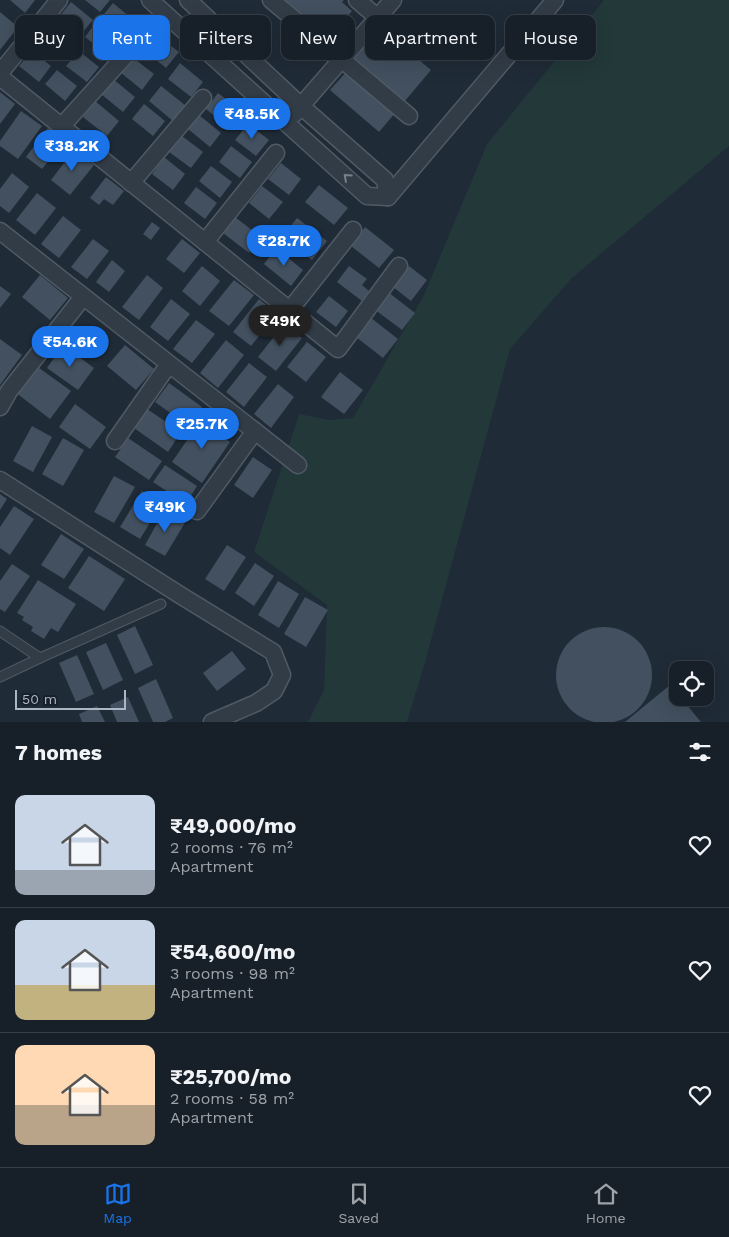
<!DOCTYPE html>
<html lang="en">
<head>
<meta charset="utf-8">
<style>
  :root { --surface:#172029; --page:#202831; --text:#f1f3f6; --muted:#9ea3a8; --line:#363e46; --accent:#1a73e8 }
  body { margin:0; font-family:"Work Sans",sans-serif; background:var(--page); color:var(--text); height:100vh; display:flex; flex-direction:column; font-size:19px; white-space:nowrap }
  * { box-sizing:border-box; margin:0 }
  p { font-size:16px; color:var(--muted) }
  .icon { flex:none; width:28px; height:28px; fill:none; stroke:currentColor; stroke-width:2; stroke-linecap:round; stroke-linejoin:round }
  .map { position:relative; height:722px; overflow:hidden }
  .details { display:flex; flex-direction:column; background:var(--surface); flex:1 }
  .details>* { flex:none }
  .hud { position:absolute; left:15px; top:15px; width:700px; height:45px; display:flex; gap:10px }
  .controls { position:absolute; left:669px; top:661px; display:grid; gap:10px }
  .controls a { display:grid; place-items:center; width:45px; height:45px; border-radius:10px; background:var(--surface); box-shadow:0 5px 20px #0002,0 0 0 1px var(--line); font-size:25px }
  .scale { position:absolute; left:15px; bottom:12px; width:111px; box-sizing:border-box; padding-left:5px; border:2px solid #acb7c4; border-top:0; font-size:14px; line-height:18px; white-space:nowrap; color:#acb7c4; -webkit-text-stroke:4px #18212b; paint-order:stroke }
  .price { position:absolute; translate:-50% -42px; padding:0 11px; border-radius:18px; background:var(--accent); color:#fff; font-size:16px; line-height:32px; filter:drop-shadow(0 1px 2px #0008) }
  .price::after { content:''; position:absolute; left:50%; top:30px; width:15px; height:11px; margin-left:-8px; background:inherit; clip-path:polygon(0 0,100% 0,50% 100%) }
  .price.selected { background:#222; color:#fff }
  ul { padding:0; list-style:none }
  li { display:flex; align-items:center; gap:15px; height:125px; padding:0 15px }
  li+li { border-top:1px solid var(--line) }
  li span { display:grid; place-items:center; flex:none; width:140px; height:100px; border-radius:10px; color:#555 }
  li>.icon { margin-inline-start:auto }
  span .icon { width:60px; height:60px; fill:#fffc; stroke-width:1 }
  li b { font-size:21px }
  h2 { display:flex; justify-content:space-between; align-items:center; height:60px; padding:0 15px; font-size:21px }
  .pill { padding:0 18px; border-radius:10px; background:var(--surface); box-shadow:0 5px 20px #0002,0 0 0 1px var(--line); font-size:18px; line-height:45px }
  .pill.selected { background:var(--accent); color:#fff }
  .dock { display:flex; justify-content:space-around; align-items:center; height:70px; border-top:1px solid var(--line); background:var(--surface); font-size:14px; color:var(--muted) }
  .dock a { display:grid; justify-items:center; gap:2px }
  .dock .selected { color:var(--accent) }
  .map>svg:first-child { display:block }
</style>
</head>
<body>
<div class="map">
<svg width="729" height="722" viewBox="0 0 729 722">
  <rect width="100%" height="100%" fill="#1f2b37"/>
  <polygon fill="#223839" points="604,0 729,0 729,146 571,279 510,349 426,659 407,722 308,722 324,690 327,605 254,552 299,414 329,420 353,418 424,295 487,144"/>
  <g fill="#42505f">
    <polygon points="10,0 35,0 25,13"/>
    <polygon points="85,0 110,0 100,12"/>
    <polygon points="280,0 344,0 342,2 352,11 326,41"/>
    <polygon points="71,2 93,20 80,35 58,18"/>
    <polygon points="113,3 137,23 125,38 101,18"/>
    <polygon points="0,12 18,27 0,50"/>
    <polygon points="97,21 122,40 109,56 85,37"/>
    <polygon points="377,25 431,70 404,102 386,89 388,87 377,78 375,80 351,57"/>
    <polygon points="49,27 71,45 59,61 37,43"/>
    <polygon points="154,33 179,52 166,68 142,48"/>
    <polygon points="32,51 51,66 39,82 19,66"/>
    <polygon points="79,51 99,67 87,82 66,66"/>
    <polygon points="132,57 154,74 142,90 120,72"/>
    <polygon points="180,63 203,82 191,97 168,79"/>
    <polygon points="57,70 77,86 65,101 45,84"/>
    <polygon points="348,70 396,112 379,132 330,90"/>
    <polygon points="113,79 135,97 123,112 101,94"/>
    <polygon points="161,86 185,105 173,121 149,101"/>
    <polygon points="0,92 15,104 0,124"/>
    <polygon points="218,93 240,110 227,126 206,109"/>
    <polygon points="95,101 119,121 107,136 83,117"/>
    <polygon points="144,104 165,121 153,136 132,119"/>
    <polygon points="21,111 42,126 18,159 0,146 0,141"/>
    <polygon points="199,115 221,133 210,147 188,129"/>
    <polygon points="248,124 269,140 256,156 235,140"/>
    <polygon points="48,128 65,141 42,169 26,157"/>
    <polygon points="182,136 203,152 191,168 169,152"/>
    <polygon points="231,146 252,162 240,178 219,162"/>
    <polygon points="74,150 94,165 70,195 51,180"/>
    <polygon points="164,157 185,174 173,190 152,174"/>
    <polygon points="281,163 301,179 289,195 268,179"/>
    <polygon points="211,166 232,182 220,198 199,181"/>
    <polygon points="12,173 29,187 9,213 0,206 0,189"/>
    <polygon points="106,177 124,191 113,205 104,199 99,205 90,198"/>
    <polygon points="319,185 348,208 334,225 305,202"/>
    <polygon points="262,186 283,202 269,219 249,203"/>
    <polygon points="196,187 217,203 205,219 184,203"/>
    <polygon points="37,193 56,208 35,235 16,220"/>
    <polygon points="63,216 81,230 59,258 41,244"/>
    <polygon points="235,217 261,237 249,253 223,233"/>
    <polygon points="297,218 327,241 312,260 282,237"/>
    <polygon points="152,222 160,228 151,240 143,234"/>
    <polygon points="365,227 394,250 379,268 351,246"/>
    <polygon points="93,239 109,251 87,279 71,267"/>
    <polygon points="182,239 200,253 184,273 166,259"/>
    <polygon points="276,248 303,270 291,286 264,264"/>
    <polygon points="112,260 125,271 109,292 96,282"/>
    <polygon points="202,266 220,281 200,306 182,291"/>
    <polygon points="349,266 367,279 362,285 369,291 362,301 337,282"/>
    <polygon points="409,266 427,280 411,301 393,287"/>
    <polygon points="40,275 68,298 50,320 22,297"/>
    <polygon points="147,275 163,288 139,320 122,307"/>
    <polygon points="234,280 254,295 229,326 209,311"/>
    <polygon points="0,286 11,294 0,308"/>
    <polygon points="388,292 415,313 402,330 374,309"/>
    <polygon points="329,296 348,311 336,327 316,312"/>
    <polygon points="171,299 190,314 168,341 150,327"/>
    <polygon points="259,299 277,314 251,346 233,332"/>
    <polygon points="371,318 398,339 383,358 356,337"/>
    <polygon points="196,320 215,334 192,363 173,349"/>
    <polygon points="284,324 302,338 276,371 258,357"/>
    <polygon points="0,339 22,355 0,385"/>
    <polygon points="226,340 244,355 218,388 200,373"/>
    <polygon points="307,342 326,357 306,382 287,367"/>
    <polygon points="63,345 94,368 78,390 47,368"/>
    <polygon points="125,345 154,369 136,390 107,366"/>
    <polygon points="249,363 267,377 244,407 226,392"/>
    <polygon points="35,365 71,391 50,419 15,392"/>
    <polygon points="340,372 363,390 344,414 321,397"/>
    <polygon points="169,383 202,407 189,426 155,402"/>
    <polygon points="278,384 294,397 271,428 254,414"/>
    <polygon points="75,404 106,427 90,449 59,427"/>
    <polygon points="147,409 181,432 168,452 134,428"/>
    <polygon points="205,414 220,424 215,432 230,442 202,483 172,462"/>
    <polygon points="32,426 52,437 33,472 13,461"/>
    <polygon points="63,438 84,450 63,486 42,474"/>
    <polygon points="128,438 162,461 149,480 115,457"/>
    <polygon points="253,457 272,470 253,498 234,485"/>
    <polygon points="165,465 197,486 186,504 153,482"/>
    <polygon points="114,476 135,487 114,523 94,512"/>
    <polygon points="142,491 162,503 140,539 120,527"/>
    <polygon points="0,494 7,499 0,510"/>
    <polygon points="14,506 34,519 10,555 0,548 0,527"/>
    <polygon points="165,509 186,521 165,556 145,545"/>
    <polygon points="61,534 84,549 64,579 41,565"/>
    <polygon points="227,545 246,557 224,591 205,579"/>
    <polygon points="89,556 125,579 104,611 68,588"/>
    <polygon points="255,563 274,576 254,606 235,593"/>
    <polygon points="12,564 30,576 5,612 0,609 0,581"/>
    <polygon points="38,580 76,604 58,632 51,628 44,639 31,631 33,627 22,620 24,617 17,613"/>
    <polygon points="278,581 299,594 279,628 258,615"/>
    <polygon points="305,597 328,610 306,647 284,634"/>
    <polygon points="135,626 153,665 135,674 117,635"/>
    <circle cx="604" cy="675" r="48"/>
    <polygon points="106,643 123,680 103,690 86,652"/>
    <polygon points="232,651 246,669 217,691 203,673"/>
    <polygon points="77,655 94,694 76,702 59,663"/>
    <polygon points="156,679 173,718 165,722 153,722 138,688"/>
    <polygon points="670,685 678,694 678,698 681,698 701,722 625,722"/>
    <polygon points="128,697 139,722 117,722 110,705"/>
    <polygon points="97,706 105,722 82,722 79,714"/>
  </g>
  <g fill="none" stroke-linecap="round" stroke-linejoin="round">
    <defs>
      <g id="service">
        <polyline points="0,631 40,658 161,604"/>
        <polyline points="0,677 40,658"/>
      </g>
      <g id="minor">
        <polyline points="150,0 367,196 388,197"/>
        <polyline points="188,0 301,106 385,180 388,197"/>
        <polyline points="271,0 409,116"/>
        <polyline points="357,0 378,18"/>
        <polyline points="0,73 59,0"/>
        <polyline points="0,77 338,349 399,266"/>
        <polyline points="294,114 393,0"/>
        <polyline points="61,127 142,37"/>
        <polyline points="131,183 203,98"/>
        <polyline points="388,197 555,0"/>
        <polyline points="0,231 298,465"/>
        <polyline points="205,242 276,153"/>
        <polyline points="289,311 353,230"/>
        <polyline points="0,407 9,391 83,297"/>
        <polyline points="115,441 169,364"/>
        <polyline points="0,480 180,595 273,652 282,675 274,691 256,703 212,722"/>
        <polyline points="197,511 255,431"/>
      </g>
    </defs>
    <use href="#service" stroke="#505a65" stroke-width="11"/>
    <use href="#minor" stroke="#505a65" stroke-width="19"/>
    <use href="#service" stroke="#323c47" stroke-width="9"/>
    <use href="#minor" stroke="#323c47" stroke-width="16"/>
  </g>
  <defs><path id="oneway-chevron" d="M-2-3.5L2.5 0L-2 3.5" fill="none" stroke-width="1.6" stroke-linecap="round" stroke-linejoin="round" transform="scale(1.25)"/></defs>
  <use stroke="#75808c" href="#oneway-chevron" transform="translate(347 177) rotate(-138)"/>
</svg>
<div class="controls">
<a><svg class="icon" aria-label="locate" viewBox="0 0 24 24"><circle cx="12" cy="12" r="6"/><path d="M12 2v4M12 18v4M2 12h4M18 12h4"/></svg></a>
</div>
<div class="scale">50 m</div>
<b class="price" style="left:252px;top:140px">₹48.5K</b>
<b class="price" style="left:72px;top:172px">₹38.2K</b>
<b class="price" style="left:284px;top:267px">₹28.7K</b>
<b class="price selected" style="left:280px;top:347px">₹49K</b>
<b class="price" style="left:70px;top:368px">₹54.6K</b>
<b class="price" style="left:202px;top:450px">₹25.7K</b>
<b class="price" style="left:165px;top:533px">₹49K</b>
<div class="hud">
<a class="pill">Buy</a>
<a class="pill selected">Rent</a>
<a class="pill">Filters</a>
<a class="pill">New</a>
<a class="pill">Apartment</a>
<a class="pill">House</a>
</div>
</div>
<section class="details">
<h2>7 homes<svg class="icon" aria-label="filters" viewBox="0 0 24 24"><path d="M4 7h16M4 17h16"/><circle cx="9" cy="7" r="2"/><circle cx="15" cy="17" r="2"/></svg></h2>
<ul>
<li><span style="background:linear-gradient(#c9d6e8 75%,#9aa5b1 0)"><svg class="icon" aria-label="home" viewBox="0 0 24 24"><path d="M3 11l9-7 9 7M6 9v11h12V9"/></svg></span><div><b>₹49,000/mo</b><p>2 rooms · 76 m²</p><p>Apartment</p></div><svg class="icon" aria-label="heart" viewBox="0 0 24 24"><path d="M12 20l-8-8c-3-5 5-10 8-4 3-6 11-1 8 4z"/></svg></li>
<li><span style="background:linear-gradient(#c9d6e8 65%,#c2b280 0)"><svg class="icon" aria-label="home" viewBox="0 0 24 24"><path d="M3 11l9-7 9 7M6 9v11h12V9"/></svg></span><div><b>₹54,600/mo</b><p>3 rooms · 98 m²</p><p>Apartment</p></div><svg class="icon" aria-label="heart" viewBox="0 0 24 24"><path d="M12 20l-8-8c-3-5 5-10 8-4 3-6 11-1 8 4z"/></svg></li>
<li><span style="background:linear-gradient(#ffd9b3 60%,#b9a48a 0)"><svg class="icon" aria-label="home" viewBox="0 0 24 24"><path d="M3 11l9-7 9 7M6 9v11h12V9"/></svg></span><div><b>₹25,700/mo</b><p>2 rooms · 58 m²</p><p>Apartment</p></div><svg class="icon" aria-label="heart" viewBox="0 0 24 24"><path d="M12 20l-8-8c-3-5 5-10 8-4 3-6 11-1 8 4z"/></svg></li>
</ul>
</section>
<nav class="dock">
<a class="selected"><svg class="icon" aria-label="map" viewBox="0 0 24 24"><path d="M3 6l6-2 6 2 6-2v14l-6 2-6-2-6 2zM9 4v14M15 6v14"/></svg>Map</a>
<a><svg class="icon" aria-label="saved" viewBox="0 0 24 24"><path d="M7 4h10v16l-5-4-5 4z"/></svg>Saved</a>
<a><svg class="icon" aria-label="home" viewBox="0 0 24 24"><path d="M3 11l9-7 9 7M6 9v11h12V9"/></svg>Home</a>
</nav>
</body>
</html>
